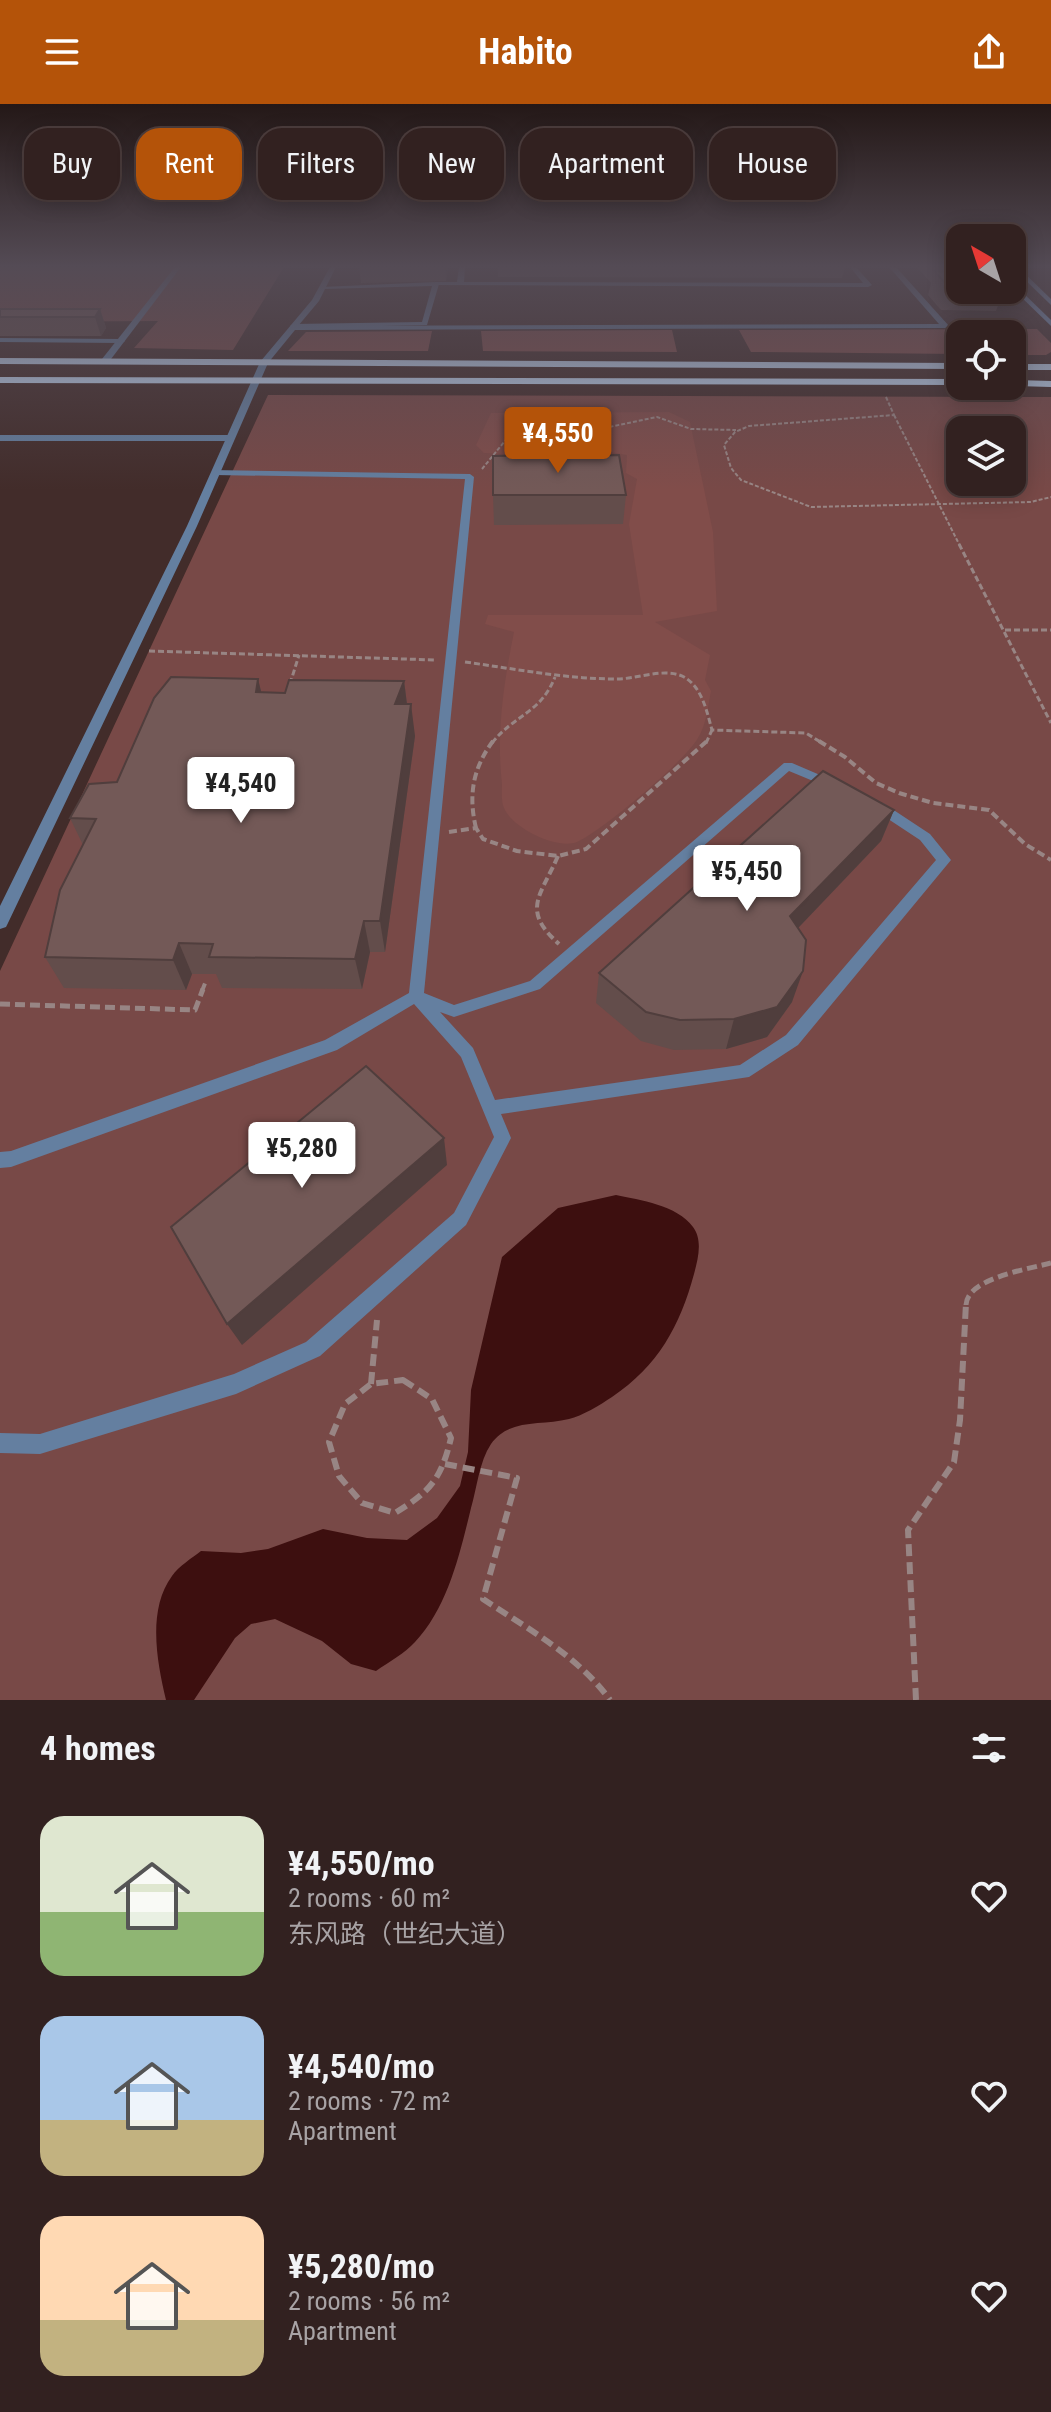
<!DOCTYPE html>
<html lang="en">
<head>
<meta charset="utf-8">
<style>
  :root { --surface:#322120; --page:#3d2e2d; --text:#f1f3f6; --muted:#a8a3a5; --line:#4d3e3e; --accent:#b45309 }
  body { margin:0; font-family:"Roboto Condensed","Noto Sans SC",sans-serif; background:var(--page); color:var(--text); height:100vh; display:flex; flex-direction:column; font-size:30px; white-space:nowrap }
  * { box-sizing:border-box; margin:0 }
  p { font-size:26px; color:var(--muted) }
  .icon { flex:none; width:44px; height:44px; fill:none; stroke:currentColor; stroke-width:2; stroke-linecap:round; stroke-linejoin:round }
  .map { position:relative; height:1596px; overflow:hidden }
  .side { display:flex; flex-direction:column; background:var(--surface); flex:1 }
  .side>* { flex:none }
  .top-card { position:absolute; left:24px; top:24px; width:1004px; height:72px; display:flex; gap:16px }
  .needle { width:52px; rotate:321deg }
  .controls { position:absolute; left:946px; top:120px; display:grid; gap:16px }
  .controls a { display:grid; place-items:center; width:80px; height:80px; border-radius:16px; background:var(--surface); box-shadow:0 4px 20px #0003,0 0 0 2px var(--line); font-size:40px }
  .price { position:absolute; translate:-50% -68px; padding:0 18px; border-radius:8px; background:#fff; color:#222; font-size:26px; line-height:52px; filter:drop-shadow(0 2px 4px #0008) }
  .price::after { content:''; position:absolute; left:50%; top:48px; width:24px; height:18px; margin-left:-12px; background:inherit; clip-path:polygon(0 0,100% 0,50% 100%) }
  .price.selected { background:var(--accent); color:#fff }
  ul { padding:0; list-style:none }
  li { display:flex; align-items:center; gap:24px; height:200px; padding:0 40px }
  li span { display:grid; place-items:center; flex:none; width:224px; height:160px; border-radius:24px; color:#555 }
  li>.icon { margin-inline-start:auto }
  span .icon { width:96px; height:96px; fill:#fffc; stroke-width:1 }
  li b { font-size:34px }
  h2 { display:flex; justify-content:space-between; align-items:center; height:96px; padding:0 40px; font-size:34px }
  .chip { padding:0 28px; border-radius:24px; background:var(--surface); box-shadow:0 4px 20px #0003,0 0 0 2px var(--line); font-size:28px; line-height:72px }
  .chip.selected { background:var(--accent); color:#fff }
  header { display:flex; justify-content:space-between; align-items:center; height:104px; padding:0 40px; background:var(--accent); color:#fff; font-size:36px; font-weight:700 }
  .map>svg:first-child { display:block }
</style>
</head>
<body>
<header><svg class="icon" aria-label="menu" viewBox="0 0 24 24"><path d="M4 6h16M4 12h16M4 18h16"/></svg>Habito<svg class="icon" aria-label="share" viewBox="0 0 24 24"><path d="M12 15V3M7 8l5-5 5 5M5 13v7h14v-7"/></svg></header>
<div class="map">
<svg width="1051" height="1596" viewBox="0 0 1051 1596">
  <rect width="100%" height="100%" fill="#422c2a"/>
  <g fill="#784947" fill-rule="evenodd">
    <polygon points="0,163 284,163 233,246 134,244 158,217 0,218"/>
    <path d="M268,291L1051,293V1596H0V867ZM960,326H1012V378H960Z"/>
  </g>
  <g fill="#814d4a">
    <polygon points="1037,225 1051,239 1051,248 1046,251 1012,251 1012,230 960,230 960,250 751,248 739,226"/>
    <polygon points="672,226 677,248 483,247 481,227"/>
    <polygon points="432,227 428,247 288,247 306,228"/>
    <path d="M669,308L690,318L713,428L717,507L655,518L710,551L705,576L711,587C708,603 706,621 698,634C684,658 602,727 577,738C557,746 512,724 504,704C501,698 502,687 502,680C496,629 504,577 514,528L485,520L488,511H643L629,420L637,375L626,369L627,351L587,344L550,346L541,352L484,349L476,341L491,309Z"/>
  </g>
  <path fill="#3d0f0f" d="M616,1091C640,1096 677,1101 693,1123C703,1136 698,1155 694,1170C680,1222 658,1262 612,1293C600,1301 582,1312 569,1315C541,1322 509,1314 491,1340C479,1358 477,1384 471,1404C460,1449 448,1503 415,1538C405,1549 389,1558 376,1567L351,1560L322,1537L275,1515L251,1520L235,1534L194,1596H166C157,1558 147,1506 172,1472C179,1462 192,1454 201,1447L241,1449L268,1445L323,1425L367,1434L407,1436L437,1414L460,1382L468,1348L471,1286L502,1153L558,1104Z"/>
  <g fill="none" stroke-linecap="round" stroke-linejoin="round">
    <g stroke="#988584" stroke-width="2" stroke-dasharray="4 2" stroke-linecap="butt">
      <polyline points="886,293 894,311 749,322 735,328 724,341 731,364 741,376 811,403 1031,398 1051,393"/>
      <polyline points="894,311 960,442"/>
      <polyline points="482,365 509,332 566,332 657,313 691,325 736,326"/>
    </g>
    <g stroke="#988584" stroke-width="3" stroke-dasharray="6 3" stroke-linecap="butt">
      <polyline points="959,440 1051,619"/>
      <polyline points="1005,526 1051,526"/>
      <polyline points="149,547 436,556"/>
      <path d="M465,558C516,565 566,575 617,575C637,575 665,563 684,573C702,583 707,608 712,626L806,629L822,639"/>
      <polyline points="290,580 299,551"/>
      <path d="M492,639C515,610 540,610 555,573"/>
      <polyline points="706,639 712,626"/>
    </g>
    <g stroke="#988584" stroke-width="4" stroke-dasharray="8 4" stroke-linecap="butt">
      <polyline points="819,637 845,653 876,679 899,689 933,699 989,706 1025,740 1051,756"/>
      <path d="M476,724C468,691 473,664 493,637"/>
      <polyline points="449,728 476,724 483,735 517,747 558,752 586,745 707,637"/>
      <path d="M558,752C540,793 521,806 559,840"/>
      <polyline points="202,887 206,877"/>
    </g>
    <g stroke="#988584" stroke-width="5" stroke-dasharray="10 5" stroke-linecap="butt">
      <polyline points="0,900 195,906 203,885"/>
      <path d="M966,1201C967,1174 1029,1165 1051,1159"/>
    </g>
    <g stroke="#988584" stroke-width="6" stroke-dasharray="12 6" stroke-linecap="butt">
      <path d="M403,1276L432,1295L451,1334C441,1375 431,1387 395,1409L362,1399L339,1372L329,1338L345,1300L371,1280Z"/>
      <polyline points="371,1280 377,1216"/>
      <path d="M445,1360L517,1374L483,1495C528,1525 578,1552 610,1596"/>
      <polyline points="916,1596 908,1426 954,1358 960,1316 966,1199"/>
    </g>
    <g fill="#647fa0" fill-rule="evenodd">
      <polygon points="436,178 439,180 427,221 293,224 290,222 293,220 422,218 432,182 324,185 321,183"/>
      <polygon points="0,234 122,235 125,237 122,239 0,238"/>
      <polygon points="212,366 470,370 474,373 424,889 454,901 530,877 784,659 792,659 834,677 836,680 830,684 789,667 540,885 454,913 440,908 473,944 495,996 740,961 786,931 936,756 920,736 873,705 872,702 873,699 883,699 930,730 951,756 798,941 749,973 501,1010 511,1034 466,1121 320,1252 236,1290 40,1350 0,1349 0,1329 40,1330 234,1270 306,1238 454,1109 494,1033 461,953 414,900 337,946 11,1063 0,1064 0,1048 11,1047 325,936 409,889 465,375 215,371 212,370"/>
    </g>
    <g fill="#647fa0" fill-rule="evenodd">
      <polygon points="459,163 465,163 464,178 863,179 850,163 856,163 872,181 868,183 434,181 436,178 457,178"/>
      <polygon points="0,331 230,331 235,334 230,337 0,337"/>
    </g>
    <g fill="#647fa0" fill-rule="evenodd">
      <polygon points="175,163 181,163 108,259 102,259 102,255"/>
      <polygon points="330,163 336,163 319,197 298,222 939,220 889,163 896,163 949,222 945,224 295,226 268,259 197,422 8,819 6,823 0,825 0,802 187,422 260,258 312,196"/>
    </g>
    <g fill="#7faade" fill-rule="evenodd">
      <polygon points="1012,163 1018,163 1051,195 1051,201"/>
      <polygon points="1012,178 1051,216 1051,222 1012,184"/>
    </g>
    <g fill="#c0d8f4" fill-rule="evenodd">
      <polygon points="0,254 960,259 960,265 0,260"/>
      <rect x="1012" y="260" width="39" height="6"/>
      <polygon points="0,273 960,275 960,281 0,279"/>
      <polygon points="1012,276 1051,277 1051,283 1012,282"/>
    </g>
  </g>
  <g fill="#634d4b">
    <polygon points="359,163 448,163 446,177 361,179"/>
    <polygon points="498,163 845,163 842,174 498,173"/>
    <polygon points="917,163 960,163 960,186 1003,186 996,207 941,206 928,191 931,179"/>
    <polygon points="0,205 100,205 106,224 101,232 0,232"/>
    <polygon points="493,391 626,391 623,420 494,421"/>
    <polygon points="258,575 261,588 285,589 404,577 407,600 415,632 385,848 370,848 362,885 222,884 216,870 192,870 186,886 64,884 45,853 83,741 70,714"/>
    <polygon points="894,706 881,737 798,824 792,898 767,933 726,945 674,946 641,937 596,899 599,869"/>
  </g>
  <g fill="#503e3d">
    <polygon points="445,163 448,163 446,177"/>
    <polygon points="100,205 106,224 101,232 95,213"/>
    <polygon points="258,575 266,607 256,588"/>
    <polygon points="404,577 408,608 395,600"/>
    <polygon points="411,600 415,632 385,848 380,817"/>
    <polygon points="894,706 881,737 780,843 790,812"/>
    <polygon points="364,817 370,848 362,885 355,855"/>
    <polygon points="179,839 192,870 186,886 173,856"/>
    <polygon points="803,867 792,898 767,933 726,945 734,915"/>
    <polygon points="444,1034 447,1061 242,1241 227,1220"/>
  </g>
  <g fill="#735957" stroke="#503e3d" stroke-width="2">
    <polygon points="944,163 960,163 960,182 948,182 934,167 948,168"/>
    <polygon points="0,205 100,205 95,213 0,213"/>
    <polygon points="619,351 626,391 493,391 493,352"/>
    <polygon points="171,573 258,575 256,588 285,589 289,576 404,577 395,600 411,600 380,817 364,817 355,855 209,853 213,840 179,839 173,856 45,853 60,786 96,715 70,714 89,680 117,678 154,594"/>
    <polygon points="823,667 894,706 790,812 806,836 803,867 777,903 734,915 680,916 646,908 599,869"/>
    <polygon points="366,962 444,1034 227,1220 171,1123"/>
  </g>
  <linearGradient id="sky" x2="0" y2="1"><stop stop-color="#241817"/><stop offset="0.42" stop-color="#544b55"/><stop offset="1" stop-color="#544b55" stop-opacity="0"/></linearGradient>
  <rect width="1051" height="386" fill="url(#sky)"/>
</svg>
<div class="controls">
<a><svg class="needle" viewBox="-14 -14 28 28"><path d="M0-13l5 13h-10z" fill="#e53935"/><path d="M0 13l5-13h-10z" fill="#a8a3a5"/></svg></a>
<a><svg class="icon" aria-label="locate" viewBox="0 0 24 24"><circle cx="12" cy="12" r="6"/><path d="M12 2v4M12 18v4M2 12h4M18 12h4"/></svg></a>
<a><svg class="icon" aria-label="layers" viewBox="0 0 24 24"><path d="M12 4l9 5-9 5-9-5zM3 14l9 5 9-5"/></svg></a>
</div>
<b class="price selected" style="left:558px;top:371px">¥4,550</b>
<b class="price" style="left:241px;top:721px">¥4,540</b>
<b class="price" style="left:747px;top:809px">¥5,450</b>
<b class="price" style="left:302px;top:1086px">¥5,280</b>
<div class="top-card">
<a class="chip">Buy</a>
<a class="chip selected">Rent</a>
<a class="chip">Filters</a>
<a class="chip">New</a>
<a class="chip">Apartment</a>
<a class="chip">House</a>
</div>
</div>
<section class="side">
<h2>4 homes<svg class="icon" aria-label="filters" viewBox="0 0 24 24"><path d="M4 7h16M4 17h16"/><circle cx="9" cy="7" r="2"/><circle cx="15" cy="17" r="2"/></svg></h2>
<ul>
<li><span style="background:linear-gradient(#dfe7d0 60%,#8fb573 0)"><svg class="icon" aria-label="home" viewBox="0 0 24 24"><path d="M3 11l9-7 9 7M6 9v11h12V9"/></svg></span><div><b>¥4,550/mo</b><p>2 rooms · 60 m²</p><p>东风路（世纪大道）</p></div><svg class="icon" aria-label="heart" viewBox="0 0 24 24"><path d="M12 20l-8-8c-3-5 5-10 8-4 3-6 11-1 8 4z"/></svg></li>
<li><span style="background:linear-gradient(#a9c7e8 65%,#c2b280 0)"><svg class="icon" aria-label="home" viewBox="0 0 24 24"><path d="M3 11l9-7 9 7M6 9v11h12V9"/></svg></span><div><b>¥4,540/mo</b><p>2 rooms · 72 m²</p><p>Apartment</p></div><svg class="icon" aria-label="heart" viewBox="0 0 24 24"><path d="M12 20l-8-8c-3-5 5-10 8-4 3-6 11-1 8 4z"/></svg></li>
<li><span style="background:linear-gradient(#ffd9b3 65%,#c2b280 0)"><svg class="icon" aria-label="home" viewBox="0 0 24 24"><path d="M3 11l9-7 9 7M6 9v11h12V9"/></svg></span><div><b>¥5,280/mo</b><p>2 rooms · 56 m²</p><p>Apartment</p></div><svg class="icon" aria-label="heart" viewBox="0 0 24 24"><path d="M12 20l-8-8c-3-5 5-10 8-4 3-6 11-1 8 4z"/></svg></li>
</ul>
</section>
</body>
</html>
